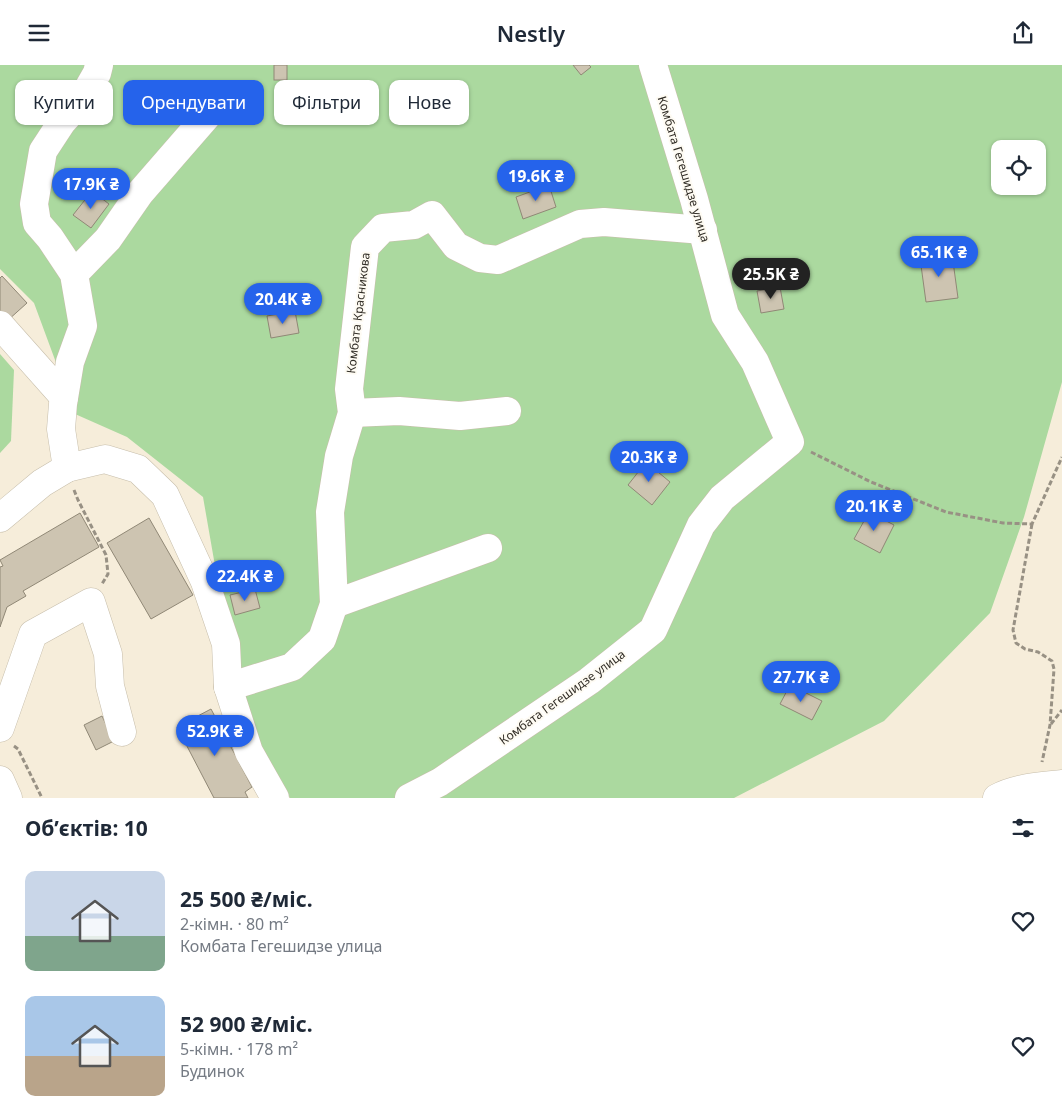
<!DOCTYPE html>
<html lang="uk">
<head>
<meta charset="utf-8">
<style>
  :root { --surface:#fff; --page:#f6f6f7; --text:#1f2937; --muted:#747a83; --accent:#2563eb }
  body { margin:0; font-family:"Noto Sans",sans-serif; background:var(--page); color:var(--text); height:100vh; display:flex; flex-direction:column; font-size:19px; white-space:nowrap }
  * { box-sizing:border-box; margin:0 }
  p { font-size:16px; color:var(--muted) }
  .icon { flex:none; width:28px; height:28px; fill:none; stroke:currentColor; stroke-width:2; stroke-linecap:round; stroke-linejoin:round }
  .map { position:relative; height:733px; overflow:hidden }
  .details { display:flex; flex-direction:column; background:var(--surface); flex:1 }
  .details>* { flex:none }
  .hud { position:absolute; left:15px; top:15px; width:500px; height:45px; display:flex; gap:10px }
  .tools { position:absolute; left:991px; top:75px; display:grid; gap:10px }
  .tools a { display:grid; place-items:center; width:55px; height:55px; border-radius:10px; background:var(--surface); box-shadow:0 1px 4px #0004; font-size:25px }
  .price { position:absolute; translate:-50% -42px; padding:0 11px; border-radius:18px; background:var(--accent); color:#fff; font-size:16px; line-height:32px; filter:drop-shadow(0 1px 2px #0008) }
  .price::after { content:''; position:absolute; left:50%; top:30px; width:15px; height:11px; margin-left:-8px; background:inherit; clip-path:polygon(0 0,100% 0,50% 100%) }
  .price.on { background:#222; color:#fff }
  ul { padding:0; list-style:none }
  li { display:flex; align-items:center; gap:15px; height:125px; padding:0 25px }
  li span { display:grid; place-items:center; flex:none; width:140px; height:100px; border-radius:10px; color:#555 }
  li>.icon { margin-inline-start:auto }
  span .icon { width:60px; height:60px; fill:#fffc; stroke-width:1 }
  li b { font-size:21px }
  h2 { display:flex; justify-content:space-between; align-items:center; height:60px; padding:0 25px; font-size:21px }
  .pill { padding:0 18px; border-radius:10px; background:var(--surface); box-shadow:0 1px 4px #0004; font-size:18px; line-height:45px }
  .pill.on { background:var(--accent); color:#fff }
  header { display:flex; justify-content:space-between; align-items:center; height:65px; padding:0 25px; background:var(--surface); font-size:22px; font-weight:600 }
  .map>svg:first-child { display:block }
</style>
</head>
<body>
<header><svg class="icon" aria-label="menu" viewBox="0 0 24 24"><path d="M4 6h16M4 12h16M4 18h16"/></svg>Nestly<svg class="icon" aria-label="share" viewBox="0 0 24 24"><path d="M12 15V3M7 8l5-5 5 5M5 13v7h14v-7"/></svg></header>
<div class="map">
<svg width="1062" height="733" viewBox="0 0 1062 733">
  <rect width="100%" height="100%" fill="#f6edda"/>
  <g fill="#abd99f" fill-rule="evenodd">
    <path d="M0,0H1062V317L1024,452L990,548L884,656L734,733H290L240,644L203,432L127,372L75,349L34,238L0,204ZM1000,84H1038V121H1000Z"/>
    <polygon points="0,289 14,305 11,376 0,388"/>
  </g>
  <g fill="#cdc4b1" stroke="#908876">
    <rect x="274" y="0" width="13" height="15"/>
    <polygon points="573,0 589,0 591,2 581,10"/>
    <polygon points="549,120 556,142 523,154 516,132"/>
    <polygon points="92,126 109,139 91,163 73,150"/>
    <polygon points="952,189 958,233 926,237 920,193"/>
    <polygon points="2,211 27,238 7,256 0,249 0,213"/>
    <polygon points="780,222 784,244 761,248 757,226"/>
    <polygon points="295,246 299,268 271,273 267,251"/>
    <polygon points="646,397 670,417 652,440 628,420"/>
    <polygon points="869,447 894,460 880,488 854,474"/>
    <polygon points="80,448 99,482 23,526 26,531 7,542 0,562 0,502 3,501 0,495"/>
    <polygon points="149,453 193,530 151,554 107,478"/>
    <polygon points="255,524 260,543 235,550 230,530"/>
    <polygon points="790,620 822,636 812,655 780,639"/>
    <polygon points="211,644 252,722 245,727 248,733 214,733 177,662"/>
    <polygon points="102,651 114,676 96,685 84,660"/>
  </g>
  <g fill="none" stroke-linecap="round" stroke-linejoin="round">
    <defs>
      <g id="minor">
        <polyline points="74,209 108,174 140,128 207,51"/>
        <polyline points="0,260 64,332"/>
        <polyline points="352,348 399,346 460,351 507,346"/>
        <polyline points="67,403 61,364 63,339 70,297 83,261 74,209 50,173 37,158 34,139 43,86 62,57 81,36 97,8 99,0"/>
        <polyline points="0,453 42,418 67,403 105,394 138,404 165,430 205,517 226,579 228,622 249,687 275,733"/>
        <polyline points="334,539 488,483"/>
        <polyline points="228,622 292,602 322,574 334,539 330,447 339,391 352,348 349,324 365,182 383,163 414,160 432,150 456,181 480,193 498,195 580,159 604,157 703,165"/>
        <polyline points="0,663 33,569 91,537 108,589 110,621 122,667"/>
        <polyline points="0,715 8,733"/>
        <polyline points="409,733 440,717 589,616 653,565 701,460 722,433 790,377 755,297 725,250 694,134 653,0"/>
        <path d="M997,733C1016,723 1040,721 1062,719"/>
      </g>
    </defs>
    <use href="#minor" stroke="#c7beab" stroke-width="29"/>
    <g stroke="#989184" stroke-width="3" stroke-dasharray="5 2.5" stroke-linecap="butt">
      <polyline points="811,387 871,417 946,447 1003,458 1032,459 1062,392"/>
      <polyline points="74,425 78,435 106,490 108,509 102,519"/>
      <polyline points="1032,459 1013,565 1016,578 1025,584 1038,587 1052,596 1054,604 1050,660 1042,697"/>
      <polyline points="1051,659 1062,645"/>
      <polyline points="14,681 18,684 42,733"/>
    </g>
    <use href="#minor" stroke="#fff" stroke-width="28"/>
  </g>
  <g text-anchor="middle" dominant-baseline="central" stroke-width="4" stroke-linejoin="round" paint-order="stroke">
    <g font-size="12" fill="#322e27" stroke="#fefbf3">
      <text transform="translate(684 104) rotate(73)">Комбата Гегешидзе улица</text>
      <text transform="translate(358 248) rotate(-83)">Комбата Красникова</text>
      <text transform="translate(562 632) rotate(-36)">Комбата Гегешидзе улица</text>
    </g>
  </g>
</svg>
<div class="tools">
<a><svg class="icon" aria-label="locate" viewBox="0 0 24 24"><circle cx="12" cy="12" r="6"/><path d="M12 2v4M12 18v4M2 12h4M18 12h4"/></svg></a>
</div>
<b class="price" style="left:536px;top:137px">19.6K ₴</b>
<b class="price" style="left:91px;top:145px">17.9K ₴</b>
<b class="price" style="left:939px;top:213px">65.1K ₴</b>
<b class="price on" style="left:771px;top:235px">25.5K ₴</b>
<b class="price" style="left:283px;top:260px">20.4K ₴</b>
<b class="price" style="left:649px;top:418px">20.3K ₴</b>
<b class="price" style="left:874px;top:467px">20.1K ₴</b>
<b class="price" style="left:245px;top:537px">22.4K ₴</b>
<b class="price" style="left:801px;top:638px">27.7K ₴</b>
<b class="price" style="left:215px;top:692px">52.9K ₴</b>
<div class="hud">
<a class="pill">Купити</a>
<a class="pill on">Орендувати</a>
<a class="pill">Фільтри</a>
<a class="pill">Нове</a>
</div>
</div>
<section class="details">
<h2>Об’єктів: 10<svg class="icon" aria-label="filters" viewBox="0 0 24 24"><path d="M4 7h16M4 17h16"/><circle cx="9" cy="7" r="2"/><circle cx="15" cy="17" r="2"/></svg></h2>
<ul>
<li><span style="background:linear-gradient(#c9d6e8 65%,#7fa58c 0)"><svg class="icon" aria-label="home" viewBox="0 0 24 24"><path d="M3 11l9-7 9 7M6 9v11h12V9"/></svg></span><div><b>25 500 ₴/міс.</b><p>2-кімн. · 80 m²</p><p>Комбата Гегешидзе улица</p></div><svg class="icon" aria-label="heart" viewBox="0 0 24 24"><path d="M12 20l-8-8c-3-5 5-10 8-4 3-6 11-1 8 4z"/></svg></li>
<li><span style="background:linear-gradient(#a9c7e8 60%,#b9a48a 0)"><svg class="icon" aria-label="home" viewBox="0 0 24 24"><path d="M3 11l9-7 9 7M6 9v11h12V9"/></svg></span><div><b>52 900 ₴/міс.</b><p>5-кімн. · 178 m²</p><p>Будинок</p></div><svg class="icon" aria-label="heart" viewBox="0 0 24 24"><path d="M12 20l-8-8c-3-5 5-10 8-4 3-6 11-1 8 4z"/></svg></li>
</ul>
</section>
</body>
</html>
